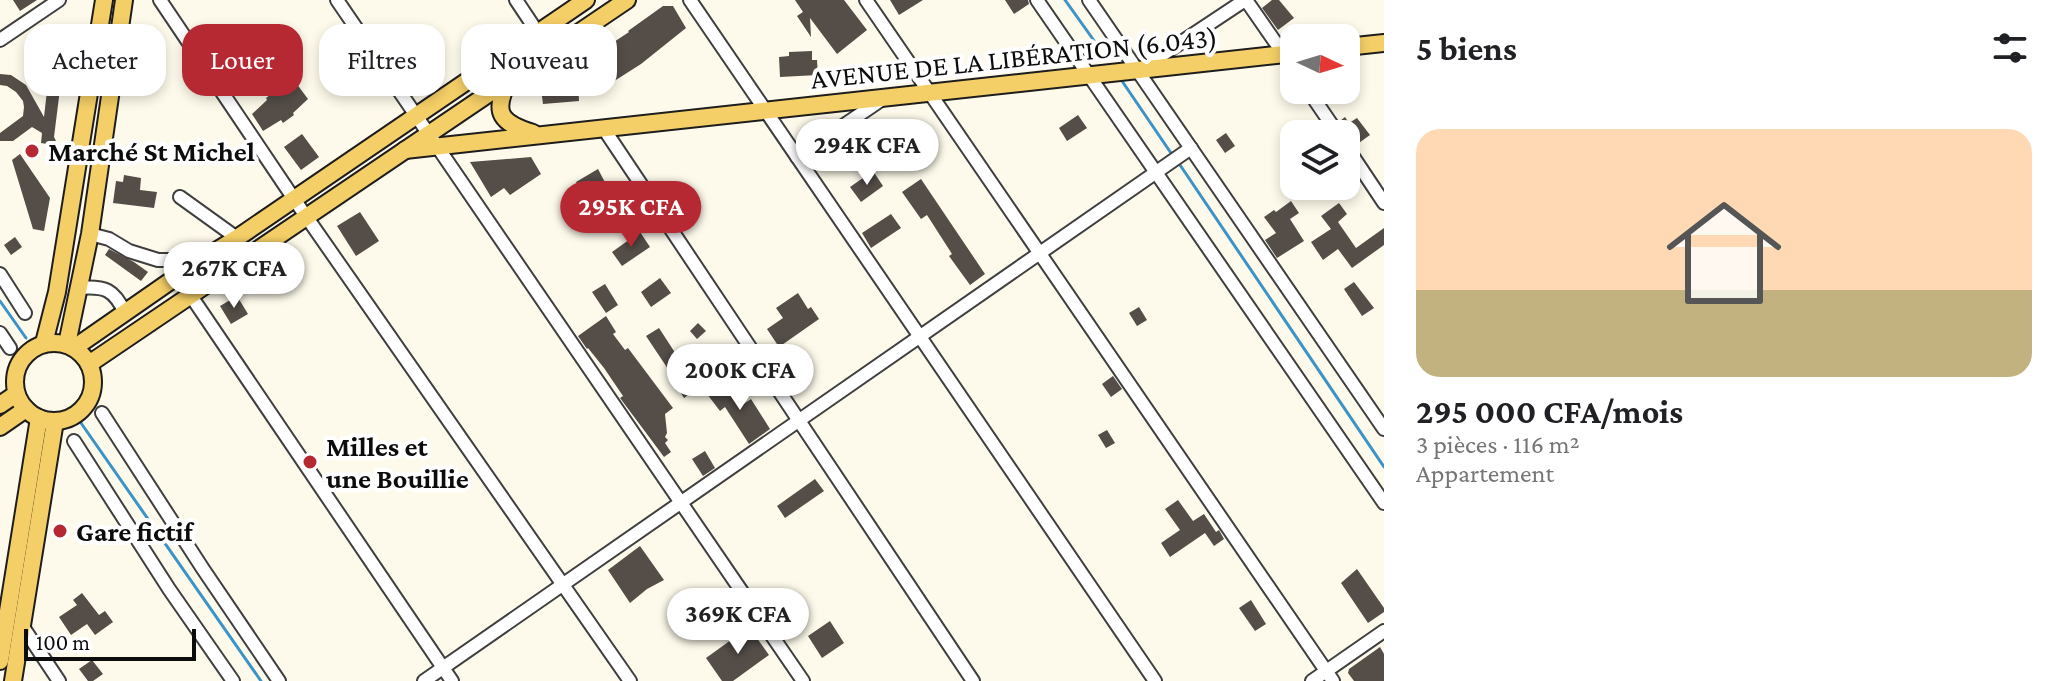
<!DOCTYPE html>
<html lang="fr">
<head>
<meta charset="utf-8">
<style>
  :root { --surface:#fff; --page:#f6f6f6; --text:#202124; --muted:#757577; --line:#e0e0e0; --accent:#b62933 }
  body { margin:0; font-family:"Crimson Pro",serif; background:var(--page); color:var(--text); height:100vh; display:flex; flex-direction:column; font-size:30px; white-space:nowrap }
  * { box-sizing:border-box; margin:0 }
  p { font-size:26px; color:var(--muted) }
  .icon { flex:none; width:44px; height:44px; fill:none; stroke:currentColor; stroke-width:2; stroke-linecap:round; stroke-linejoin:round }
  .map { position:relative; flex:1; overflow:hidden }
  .panel { display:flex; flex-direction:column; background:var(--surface); width:680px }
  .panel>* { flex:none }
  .hud { position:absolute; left:24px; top:24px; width:760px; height:72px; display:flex; gap:16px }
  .needle { width:52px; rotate:94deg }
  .tools { position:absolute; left:1280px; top:24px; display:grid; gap:16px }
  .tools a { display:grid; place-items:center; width:80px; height:80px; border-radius:16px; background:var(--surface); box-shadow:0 4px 12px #0003; font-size:40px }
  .scale { position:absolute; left:24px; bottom:20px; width:172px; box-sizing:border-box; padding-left:8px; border:4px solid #0c0c0c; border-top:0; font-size:22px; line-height:28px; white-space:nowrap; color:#0c0c0c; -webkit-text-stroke:6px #fff; paint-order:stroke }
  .price { position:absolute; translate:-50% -68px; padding:0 18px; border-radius:28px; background:#fff; color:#222; font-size:26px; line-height:52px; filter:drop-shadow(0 2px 4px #0008) }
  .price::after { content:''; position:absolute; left:50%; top:48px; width:24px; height:18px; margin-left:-12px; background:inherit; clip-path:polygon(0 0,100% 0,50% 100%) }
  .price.on { background:var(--accent); color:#fff }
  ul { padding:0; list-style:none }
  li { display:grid; align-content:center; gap:16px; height:424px; padding:0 32px }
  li+li { border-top:2px solid var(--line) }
  li span { display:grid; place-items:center; height:248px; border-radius:24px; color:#555 }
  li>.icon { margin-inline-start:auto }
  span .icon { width:144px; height:144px; fill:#fffc; stroke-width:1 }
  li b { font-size:34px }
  h2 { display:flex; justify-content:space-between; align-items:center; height:96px; padding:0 32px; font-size:34px }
  .chip { padding:0 28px; border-radius:24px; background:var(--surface); box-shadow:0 4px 12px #0003; font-size:28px; line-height:72px }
  .chip.on { background:var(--accent); color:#fff }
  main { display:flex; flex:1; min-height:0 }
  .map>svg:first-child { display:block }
</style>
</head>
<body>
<main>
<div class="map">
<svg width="1384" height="681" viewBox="0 0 1384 681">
  <rect width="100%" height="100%" fill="#fefaeb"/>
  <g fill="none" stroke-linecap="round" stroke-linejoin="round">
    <g stroke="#3b93c8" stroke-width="3">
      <polyline points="1065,0 1100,49"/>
      <polyline points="1122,81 1173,156"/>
      <polyline points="1178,162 1384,467"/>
      <polyline points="0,301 26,338"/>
      <polyline points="81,423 261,681"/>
    </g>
  </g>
  <g fill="#544d48">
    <polygon points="13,0 37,0 20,11"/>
    <polygon points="795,0 844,0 867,30 837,54 810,18 811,37 797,16 803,12"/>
    <polygon points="890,0 923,0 899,15"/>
    <polygon points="1005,0 1028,0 1029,4 1014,14"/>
    <polygon points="1272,0 1279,0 1294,18 1278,30 1262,8"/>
    <polygon points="663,6 673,6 686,28 641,64 597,92 579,65 629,32 628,31"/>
    <polygon points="69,25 76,33 65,49 54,137 58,145 54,141 53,145 41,143 42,133 32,127 13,141 0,141 0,133 23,116 24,107 23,101 16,92 7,86 0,85 0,74 11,75 26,85 44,117 52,46"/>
    <polygon points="812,51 812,60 817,60 818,75 780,77 779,57 789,56 789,52"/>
    <polygon points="565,75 578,79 579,101 543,104 541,89 555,85 553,82"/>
    <polygon points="296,83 308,99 293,113 294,115 283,123 281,120 263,131 252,114 267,100 266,98 275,91 278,92"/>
    <polygon points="1078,115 1087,128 1067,141 1059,128"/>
    <polygon points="1345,117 1349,123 1357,118 1370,135 1356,145 1347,136 1346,130 1340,121"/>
    <polygon points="1226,133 1235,146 1225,153 1216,140"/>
    <polygon points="302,134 319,157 301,170 284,147"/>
    <polygon points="20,154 50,198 44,231 33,229 12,160"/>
    <polygon points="531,157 541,174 510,195 504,188 491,197 470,162"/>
    <polygon points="598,169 609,190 594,198 605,214 623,202 629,211 597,233 585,216 591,211 576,182"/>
    <polygon points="873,171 883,186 861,202 850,187"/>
    <polygon points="124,175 141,178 140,190 157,192 154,208 113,203 116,181 123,182"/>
    <polygon points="921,179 985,274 970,285 949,256 952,254 927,215 921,219 902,192"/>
    <polygon points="1291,201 1299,213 1290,219 1304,241 1277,258 1265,240 1276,233 1264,217 1274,210 1276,212"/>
    <polygon points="1339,203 1347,214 1338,222 1356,248 1384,228 1384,245 1352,268 1338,249 1323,260 1311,242 1331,229 1321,216"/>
    <polygon points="360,212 379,241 356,256 337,226"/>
    <polygon points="891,214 901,228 871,248 862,233"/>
    <polygon points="640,232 650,247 622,266 612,252"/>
    <polygon points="15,237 22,247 11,255 4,245"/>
    <polygon points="109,249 134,262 148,272 141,281 105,255"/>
    <polygon points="660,278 671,293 651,307 641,292"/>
    <polygon points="1354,282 1374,308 1362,316 1344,289"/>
    <polygon points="605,284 618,305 606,313 592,292"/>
    <polygon points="798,293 808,309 811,307 819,319 779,347 767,329 783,318 776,308"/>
    <polygon points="237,296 248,314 231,324 220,306"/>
    <polygon points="1139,307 1147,320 1137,326 1129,313"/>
    <polygon points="606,316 616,332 613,334 625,350 628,348 673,408 665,414 667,433 665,437 668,440 665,443 671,452 664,457 620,398 623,396 604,368 588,348 587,349 578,336"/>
    <polygon points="698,323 706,331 697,339 690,331"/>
    <polygon points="659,328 698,388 684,398 674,382 676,381 646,336"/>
    <polygon points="1113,376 1122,389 1111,397 1102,384"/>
    <polygon points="724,381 742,405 751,399 770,429 749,444 725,407 720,411 707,394"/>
    <polygon points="1107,430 1115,443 1106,448 1098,435"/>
    <polygon points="705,451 715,468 703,476 692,459"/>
    <polygon points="815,479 824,491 785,518 777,506"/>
    <polygon points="1178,500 1193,521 1204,514 1216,532 1219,530 1224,539 1214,546 1205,533 1170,557 1161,543 1180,530 1165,509"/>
    <polygon points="640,546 664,580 647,589 630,603 608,570"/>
    <polygon points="1357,569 1384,608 1384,612 1368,623 1341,583"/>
    <polygon points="82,593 99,615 105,611 113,622 95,635 87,624 71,635 59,617 77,605 73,600"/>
    <polygon points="1251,600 1266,624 1255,631 1239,608"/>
    <polygon points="830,621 844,643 822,658 808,636"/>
    <polygon points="749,627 769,655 733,681 722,681 706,658"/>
    <polygon points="1380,647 1384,654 1384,681 1354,681 1348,673 1349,669"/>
    <polygon points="92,660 103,674 93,681 88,681 79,669"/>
  </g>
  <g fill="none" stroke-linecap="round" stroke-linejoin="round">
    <defs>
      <g id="minor">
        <polyline points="160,0 294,199 630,681"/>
        <polyline points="337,0 803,681"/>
        <polyline points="516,0 538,33"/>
        <polyline points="690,0 1155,681"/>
        <polyline points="866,0 1333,681"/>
        <polyline points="1037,0 1384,503"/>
        <polyline points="1089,0 1384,429"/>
        <polyline points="1246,0 1294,69"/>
        <polyline points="0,40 59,0"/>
        <polyline points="1141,69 1245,0"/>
        <polyline points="1308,90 1338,134"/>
        <polyline points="604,129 973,681"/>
        <polyline points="1346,146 1384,203"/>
        <polyline points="797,157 884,98"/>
        <polyline points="180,197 237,238"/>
        <polyline points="90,234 109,239 129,251 158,260 176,260 195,264"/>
        <polyline points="0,274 25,313"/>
        <path d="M79,288C105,286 114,289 125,313"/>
        <polyline points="191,296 452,681"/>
        <polyline points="0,333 10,348"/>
        <polyline points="102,413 203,569 279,681"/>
        <polyline points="74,441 169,589 233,681"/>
        <polyline points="21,624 59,681"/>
        <polyline points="424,681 1191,148"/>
        <polyline points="1312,681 1384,631"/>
      </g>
      <g id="major">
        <polyline points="1346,47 1384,43"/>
        <path d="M508,82C492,113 501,123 533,133"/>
        <polyline points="405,150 1294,53"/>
        <circle cx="54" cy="382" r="39"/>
        <polyline points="44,343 57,292 104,0"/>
        <polyline points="67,344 90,234 124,0"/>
        <polyline points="74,348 195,264 237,238 586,0"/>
        <polyline points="89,364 627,0"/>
        <polyline points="0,405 16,394"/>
        <polyline points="0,427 26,409"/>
        <polyline points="0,661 39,418"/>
        <polyline points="13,681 55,421"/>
      </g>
    </defs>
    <use href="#minor" stroke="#3f3f3f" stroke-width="16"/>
    <use href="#major" stroke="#1d1d1d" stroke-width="20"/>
    <use href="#minor" stroke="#fff" stroke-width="12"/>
    <use href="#major" stroke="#f4ce66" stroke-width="16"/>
  </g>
  <g fill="#b62933" stroke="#fff" stroke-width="3">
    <circle cx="32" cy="151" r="8"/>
    <circle cx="310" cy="462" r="8"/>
    <circle cx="60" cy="531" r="8"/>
  </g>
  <g text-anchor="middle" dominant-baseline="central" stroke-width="8" stroke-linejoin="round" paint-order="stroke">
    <g font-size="28" fill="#0c0c0c" stroke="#fff">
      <text transform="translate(1014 58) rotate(-6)">AVENUE DE LA LIBÉRATION (6.043)</text>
    </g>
    <g font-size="28" font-weight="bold" fill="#0c0c0c" stroke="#fff" text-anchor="start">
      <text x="48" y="151">Marché St Michel</text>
      <text x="326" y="446">Milles et<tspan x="326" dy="32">une Bouillie</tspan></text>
      <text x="76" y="531">Gare fictif</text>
    </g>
  </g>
</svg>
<div class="tools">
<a><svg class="needle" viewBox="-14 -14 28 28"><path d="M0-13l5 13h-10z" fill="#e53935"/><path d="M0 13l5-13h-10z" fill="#757577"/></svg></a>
<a><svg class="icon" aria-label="layers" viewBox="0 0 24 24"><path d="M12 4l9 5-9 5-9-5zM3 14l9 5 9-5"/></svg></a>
</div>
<div class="scale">100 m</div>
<b class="price" style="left:867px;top:187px">294K CFA</b>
<b class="price on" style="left:631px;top:249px">295K CFA</b>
<b class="price" style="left:234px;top:310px">267K CFA</b>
<b class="price" style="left:740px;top:412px">200K CFA</b>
<b class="price" style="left:738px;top:656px">369K CFA</b>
<div class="hud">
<a class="chip">Acheter</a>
<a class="chip on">Louer</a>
<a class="chip">Filtres</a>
<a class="chip">Nouveau</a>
</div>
</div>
<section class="panel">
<h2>5 biens<svg class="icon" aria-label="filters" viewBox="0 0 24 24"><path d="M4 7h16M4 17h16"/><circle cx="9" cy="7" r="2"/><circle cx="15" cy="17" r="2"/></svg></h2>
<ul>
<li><span style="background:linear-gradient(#ffd9b3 65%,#c2b280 0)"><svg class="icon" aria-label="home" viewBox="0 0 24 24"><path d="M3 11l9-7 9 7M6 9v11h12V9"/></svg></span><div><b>295 000 CFA/mois</b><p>3 pièces · 116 m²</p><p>Appartement</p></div></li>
</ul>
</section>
</main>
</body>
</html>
